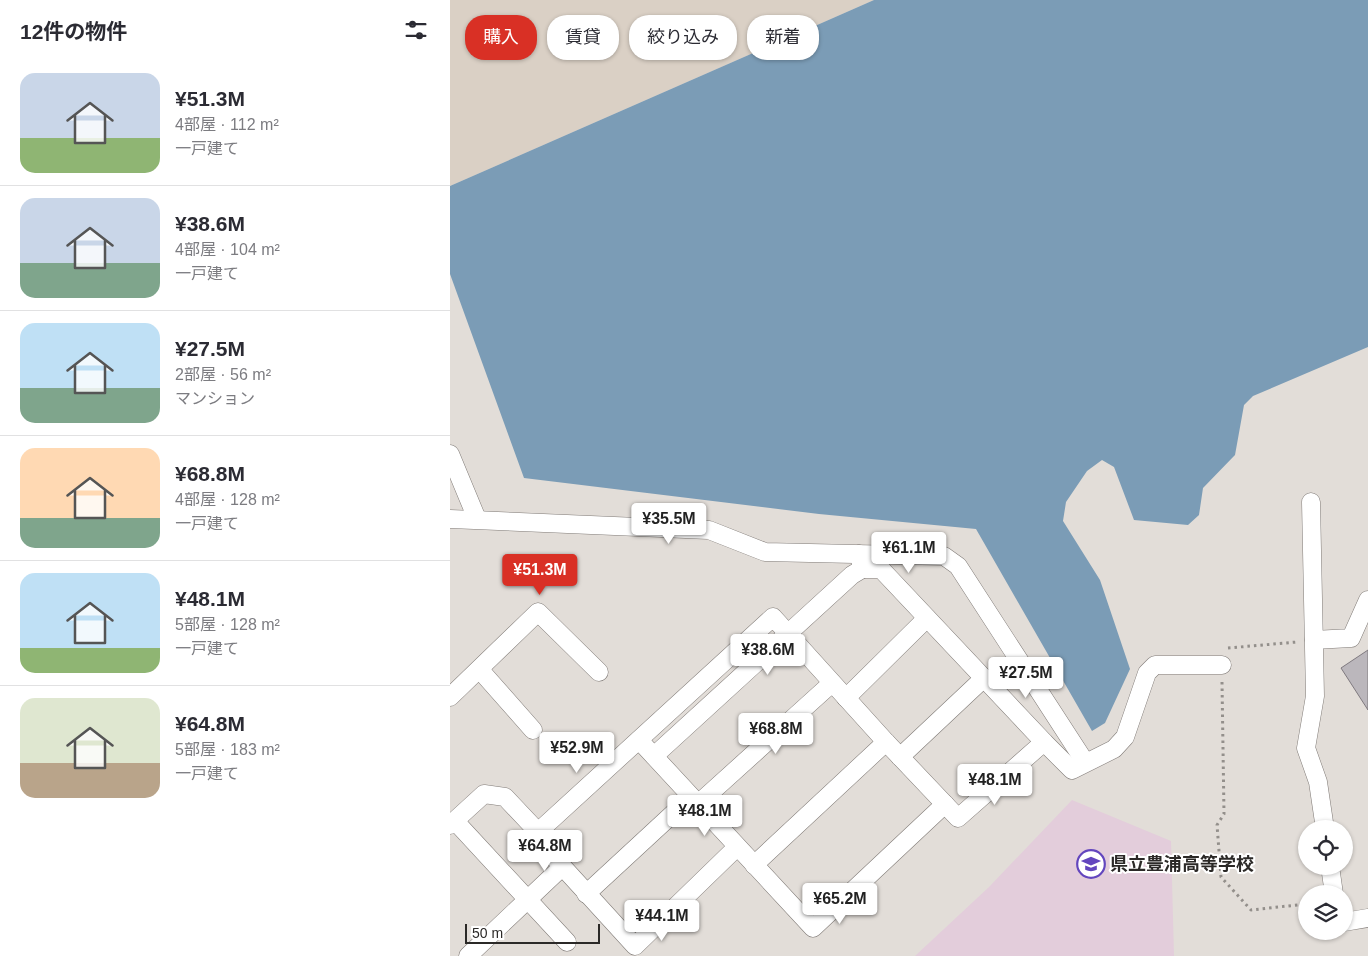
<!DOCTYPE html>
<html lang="ja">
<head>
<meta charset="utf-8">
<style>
  :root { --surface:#fff; --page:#f7f7f7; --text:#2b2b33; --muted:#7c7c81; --line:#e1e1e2; --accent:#d93025 }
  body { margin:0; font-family:Arial,"Noto Sans JP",sans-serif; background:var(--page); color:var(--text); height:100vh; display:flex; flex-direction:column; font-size:19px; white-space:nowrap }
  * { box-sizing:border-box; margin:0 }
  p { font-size:16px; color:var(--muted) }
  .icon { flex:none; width:28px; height:28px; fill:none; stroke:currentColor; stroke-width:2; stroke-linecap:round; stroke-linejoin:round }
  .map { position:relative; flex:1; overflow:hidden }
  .sheet { display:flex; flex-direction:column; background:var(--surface); width:450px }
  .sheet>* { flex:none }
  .top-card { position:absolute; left:15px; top:15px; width:475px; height:45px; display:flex; gap:10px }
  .buttons { position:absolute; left:848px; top:820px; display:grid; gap:10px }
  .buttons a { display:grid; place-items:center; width:55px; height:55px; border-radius:50%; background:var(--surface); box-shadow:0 1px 4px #0004; font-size:25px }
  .scale { position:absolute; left:15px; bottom:12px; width:135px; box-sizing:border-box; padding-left:5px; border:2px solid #2b2927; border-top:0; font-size:14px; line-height:18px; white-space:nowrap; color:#2b2927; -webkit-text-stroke:4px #fff; paint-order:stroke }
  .price { position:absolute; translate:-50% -42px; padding:0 11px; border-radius:5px; background:#fff; color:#222; font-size:16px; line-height:32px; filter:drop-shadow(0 1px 2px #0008) }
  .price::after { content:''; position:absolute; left:50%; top:30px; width:15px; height:11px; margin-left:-8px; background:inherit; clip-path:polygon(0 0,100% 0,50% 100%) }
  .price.selected { background:var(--accent); color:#fff }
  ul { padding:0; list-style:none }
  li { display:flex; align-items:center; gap:15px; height:125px; padding:0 20px }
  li+li { border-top:1px solid var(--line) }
  li span { display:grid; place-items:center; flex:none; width:140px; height:100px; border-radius:15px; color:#555 }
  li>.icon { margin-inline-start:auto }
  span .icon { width:60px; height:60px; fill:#fffc; stroke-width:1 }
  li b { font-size:21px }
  h2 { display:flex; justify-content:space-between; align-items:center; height:60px; padding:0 20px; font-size:21px }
  .chip { padding:0 18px; border-radius:20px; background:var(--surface); box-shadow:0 1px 4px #0004; font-size:18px; line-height:45px }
  .chip.selected { background:var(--accent); color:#fff }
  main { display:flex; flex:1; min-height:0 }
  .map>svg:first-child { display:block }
</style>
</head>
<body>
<main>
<section class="sheet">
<h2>12件の物件<svg class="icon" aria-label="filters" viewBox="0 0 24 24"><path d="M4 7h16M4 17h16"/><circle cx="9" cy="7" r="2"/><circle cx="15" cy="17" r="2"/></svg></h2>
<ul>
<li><span style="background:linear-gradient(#c9d6e8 65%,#8fb573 0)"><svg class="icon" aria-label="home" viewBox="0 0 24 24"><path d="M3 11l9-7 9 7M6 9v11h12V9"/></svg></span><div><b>¥51.3M</b><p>4部屋 · 112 m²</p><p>一戸建て</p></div></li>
<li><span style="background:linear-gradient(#c9d6e8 65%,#7fa58c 0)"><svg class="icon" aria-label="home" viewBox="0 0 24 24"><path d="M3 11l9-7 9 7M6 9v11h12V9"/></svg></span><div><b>¥38.6M</b><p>4部屋 · 104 m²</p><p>一戸建て</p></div></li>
<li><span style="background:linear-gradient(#bfe0f5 65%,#7fa58c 0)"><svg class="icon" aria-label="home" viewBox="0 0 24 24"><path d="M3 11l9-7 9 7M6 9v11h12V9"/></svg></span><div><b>¥27.5M</b><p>2部屋 · 56 m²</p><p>マンション</p></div></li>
<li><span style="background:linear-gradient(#ffd9b3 70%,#7fa58c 0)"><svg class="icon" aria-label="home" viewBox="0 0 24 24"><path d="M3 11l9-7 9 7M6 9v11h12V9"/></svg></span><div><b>¥68.8M</b><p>4部屋 · 128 m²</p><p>一戸建て</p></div></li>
<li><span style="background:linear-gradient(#bfe0f5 75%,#8fb573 0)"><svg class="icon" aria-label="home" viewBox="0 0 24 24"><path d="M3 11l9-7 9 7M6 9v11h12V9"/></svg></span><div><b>¥48.1M</b><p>5部屋 · 128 m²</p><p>一戸建て</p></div></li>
<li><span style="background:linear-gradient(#dfe7d0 65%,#b9a48a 0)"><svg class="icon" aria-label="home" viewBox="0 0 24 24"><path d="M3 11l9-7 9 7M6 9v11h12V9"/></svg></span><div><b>¥64.8M</b><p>5部屋 · 183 m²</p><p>一戸建て</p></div></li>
</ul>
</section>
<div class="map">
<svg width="918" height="956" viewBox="0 0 918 956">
  <rect width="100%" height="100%" fill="#e2ddd8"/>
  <polygon fill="#dad0c5" points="0,0 424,0 0,186"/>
  <polygon fill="#e3cddb" points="622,800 721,841 724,956 465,956 539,887"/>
  <polygon fill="#7b9cb6" points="424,0 918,0 918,347 803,396 794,405 785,455 753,488 749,515 738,525 684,520 664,467 652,460 637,471 616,502 613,521 650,580 680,669 655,723 642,731 526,529 369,514 74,478 0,274 0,186"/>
  <polygon fill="#bbb7bc" stroke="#7f7a7f" points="918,650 918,710 891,668"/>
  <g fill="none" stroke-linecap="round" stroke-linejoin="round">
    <defs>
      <g id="minor">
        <polyline points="0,454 27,519"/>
        <polyline points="861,502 865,696 856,748 868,782 875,829"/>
        <polyline points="0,519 259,530 315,552 494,556 508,566 635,762"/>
        <polyline points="409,554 412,569 431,569 594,742 622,770 664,749 675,737 697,673 705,665 772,665"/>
        <polyline points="864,640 901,638 918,600"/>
        <polyline points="30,670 83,730"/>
        <polyline points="0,697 88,612 149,672"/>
        <polyline points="396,698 477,618"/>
        <polyline points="189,740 363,928 495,804"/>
        <polyline points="204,756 402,575 412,569"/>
        <polyline points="450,757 534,678"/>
        <polyline points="248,804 382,683"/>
        <polyline points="5,821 117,942"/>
        <polyline points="0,825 34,794 55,797 88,832 91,843 185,946 287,847"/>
        <polyline points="88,832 323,617 436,742 508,818 594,742"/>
        <polyline points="304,865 436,742"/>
        <polyline points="880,866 884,894"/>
        <polyline points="136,894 241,797"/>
        <polyline points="894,922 918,918"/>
        <polyline points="18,956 112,867"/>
      </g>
    </defs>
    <use href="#minor" stroke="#807b77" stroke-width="19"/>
    <g stroke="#938f8b" stroke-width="3" stroke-dasharray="2.5 4" stroke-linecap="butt">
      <polyline points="778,648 847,642"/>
      <polyline points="772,682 774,814 767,825 771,877 801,910 856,904"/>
    </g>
    <use href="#minor" stroke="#fff" stroke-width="18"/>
  </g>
  <defs>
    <symbol id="school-ring" viewBox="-11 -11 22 22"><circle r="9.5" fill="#fff" stroke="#6346be" stroke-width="1.5"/><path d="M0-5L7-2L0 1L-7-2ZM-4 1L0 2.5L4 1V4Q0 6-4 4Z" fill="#6346be"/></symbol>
  </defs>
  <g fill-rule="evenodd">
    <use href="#school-ring" x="625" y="848" width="32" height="32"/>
  </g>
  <g text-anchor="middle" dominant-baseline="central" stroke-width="4" stroke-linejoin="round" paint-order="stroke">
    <g font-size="18" font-weight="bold" fill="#2b2927" stroke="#fff" text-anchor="start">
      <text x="660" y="864">県立豊浦高等学校</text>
    </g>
  </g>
</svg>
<div class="buttons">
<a><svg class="icon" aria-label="locate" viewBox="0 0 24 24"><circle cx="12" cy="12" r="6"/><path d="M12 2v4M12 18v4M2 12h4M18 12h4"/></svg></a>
<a><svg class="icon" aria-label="layers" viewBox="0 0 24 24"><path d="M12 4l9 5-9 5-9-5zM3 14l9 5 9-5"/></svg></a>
</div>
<div class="scale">50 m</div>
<b class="price" style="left:219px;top:545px">¥35.5M</b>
<b class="price" style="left:459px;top:574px">¥61.1M</b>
<b class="price selected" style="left:90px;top:596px">¥51.3M</b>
<b class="price" style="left:318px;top:676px">¥38.6M</b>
<b class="price" style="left:576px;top:699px">¥27.5M</b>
<b class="price" style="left:326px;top:755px">¥68.8M</b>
<b class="price" style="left:127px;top:774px">¥52.9M</b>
<b class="price" style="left:545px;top:806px">¥48.1M</b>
<b class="price" style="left:255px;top:837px">¥48.1M</b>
<b class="price" style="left:95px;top:872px">¥64.8M</b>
<b class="price" style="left:390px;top:925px">¥65.2M</b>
<b class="price" style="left:212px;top:942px">¥44.1M</b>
<div class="top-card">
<a class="chip selected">購入</a>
<a class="chip">賃貸</a>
<a class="chip">絞り込み</a>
<a class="chip">新着</a>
</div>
</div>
</main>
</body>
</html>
